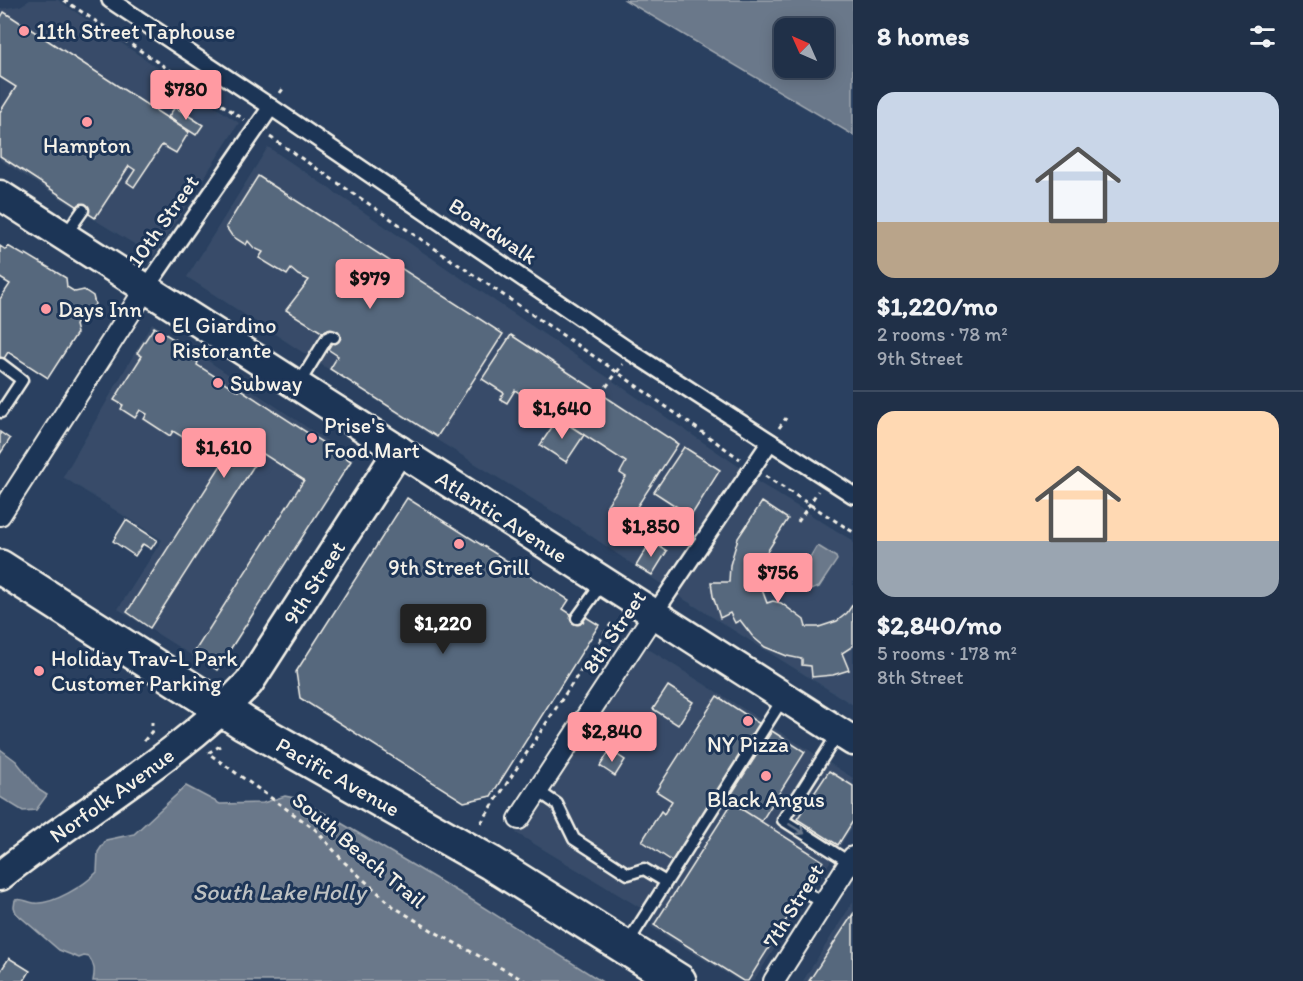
<!DOCTYPE html>
<html lang="en">
<head>
<meta charset="utf-8">
<style>
  :root { --surface:#203048; --page:#2d3c52; --text:#f1f3f6; --muted:#a2a9b4; --line:#3d4b60; --accent:#ff9aa2 }
  body { margin:0; font-family:Itim,sans-serif; background:var(--page); color:var(--text); height:100vh; display:flex; flex-direction:column; font-size:22px; white-space:nowrap }
  * { box-sizing:border-box; margin:0 }
  p { font-size:20px; color:var(--muted) }
  .icon { flex:none; width:33px; height:33px; fill:none; stroke:currentColor; stroke-width:2; stroke-linecap:round; stroke-linejoin:round }
  .map { position:relative; flex:1; overflow:hidden }
  .details { display:flex; flex-direction:column; background:var(--surface); width:450px }
  .details>* { flex:none }
  .needle { width:39px; rotate:315deg }
  .controls { position:absolute; left:774px; top:18px; display:grid; gap:12px }
  .controls a { display:grid; place-items:center; width:60px; height:60px; border-radius:12px; background:var(--surface); box-shadow:0 3px 15px #0003,0 0 0 2px var(--line); font-size:30px }
  .price { position:absolute; translate:-50% -51px; padding:0 14px; border-radius:6px; background:var(--accent); color:#111; font-size:20px; line-height:39px; filter:drop-shadow(0 2px 3px #0008) }
  .price::after { content:''; position:absolute; left:50%; top:36px; width:18px; height:14px; margin-left:-9px; background:inherit; clip-path:polygon(0 0,100% 0,50% 100%) }
  .price.on { background:#222; color:#fff }
  ul { padding:0; list-style:none }
  li { display:grid; align-content:center; gap:12px; height:318px; padding:0 24px }
  li+li { border-top:2px solid var(--line) }
  li span { display:grid; place-items:center; height:186px; border-radius:18px; color:#555 }
  li>.icon { margin-inline-start:auto }
  span .icon { width:108px; height:108px; fill:#fffc; stroke-width:1 }
  li b { font-size:26px }
  h2 { display:flex; justify-content:space-between; align-items:center; height:72px; padding:0 24px; font-size:26px }
  main { display:flex; flex:1; min-height:0 }
  .map>svg:first-child { display:block }
</style>
</head>
<body>
<main>
<div class="map">
<svg width="853" height="981" viewBox="0 0 853 981">
  <rect width="100%" height="100%" fill="#2a4060"/>
  <filter id="ink" filterUnits="userSpaceOnUse"><feTurbulence type="fractalNoise" baseFrequency=".0167" numOctaves="2"/><feDisplacementMap in="SourceGraphic" scale="12" xChannelSelector="R" yChannelSelector="G"/><feConvolveMatrix kernelMatrix="1 2 1 2 8 2 1 2 1" color-interpolation-filters="sRGB"/></filter>
  <g filter="url(#ink)">
    <g fill="#374c69">
      <polygon points="30,0 58,0 239,123 154,256 90,217 0,160 0,9 20,6"/>
      <polygon points="268,147 741,468 664,586 581,529 437,440 187,277"/>
      <polygon points="152,323 354,459 218,672 118,609 162,540 63,477"/>
      <polygon points="753,479 853,541 853,705 677,595"/>
      <polygon points="639,643 853,778 853,826 755,979 753,981 739,981 651,927 654,916 516,833"/>
      <polygon points="853,902 853,981 803,981"/>
    </g>
    <g fill="#6a788a" stroke="#a1a8b0" stroke-width="1.5" fill-rule="evenodd">
      <path d="M625,0H853V135ZM784,28H824V68H784Z"/>
      <polygon points="818,546 836,557 837,560 819,587 810,590 809,592 805,591 799,586 801,585 799,576 816,547"/>
      <polygon points="0,749 16,761 39,790 47,795 36,810 23,811 0,797"/>
      <path d="M186,786L220,804L263,803L285,796L295,798L324,813L467,897L601,981H93C95,971 95,965 89,957L84,956L79,958L59,950L16,913L14,907L15,900C23,898 26,902 34,903C53,905 85,885 97,872L98,852L106,840L134,834Z"/>
    </g>
    <g fill="#56677d" stroke="#f4f1e8" stroke-width="1.5">
      <polygon points="4,12 189,132 176,153 162,145 134,187 127,182 135,170 129,166 95,218 0,156 0,112 16,87 0,77 0,19"/>
      <polygon points="175,107 203,125 196,135 168,117"/>
      <polygon points="258,176 503,334 437,437 330,369 338,356 326,348 333,339 286,310 309,280 298,275 291,269 287,275 259,258 263,252 254,248 248,241 246,245 232,236 226,227"/>
      <polygon points="0,246 6,250 8,246 25,256 26,254 66,278 67,287 75,292 84,290 93,296 95,304 90,313 81,315 75,325 77,333 48,378 8,352 0,365 0,299 10,284 0,278"/>
      <polygon points="154,327 175,340 172,346 198,362 197,365 238,391 240,389 351,461 217,670 193,654 304,480 262,453 150,628 127,612 239,437 231,432 215,457 173,431 170,436 144,419 147,414 140,410 135,418 121,409 123,405 114,400 142,356 137,353"/>
      <polygon points="511,335 678,444 629,519 607,505 626,477 620,473 626,462 515,390 507,403 500,399 504,393 482,379"/>
      <polygon points="558,418 584,435 566,462 540,445"/>
      <polygon points="0,432 10,439 0,454"/>
      <polygon points="684,447 720,470 691,516 654,492"/>
      <polygon points="407,498 569,600 563,609 583,622 586,617 599,625 491,796 464,802 300,698 296,672"/>
      <polygon points="762,502 788,519 765,555 761,568 761,587 767,603 773,601 781,603 804,620 806,627 819,627 837,621 847,613 853,604 853,646 842,653 849,670 833,675 812,677 811,666 802,665 802,659 787,656 765,647 753,637 740,620 735,623 730,613 720,618 713,596 711,582 729,582 730,565 738,538"/>
      <polygon points="126,520 157,540 151,549 143,544 135,556 113,541"/>
      <polygon points="651,541 667,551 652,575 636,566"/>
      <polygon points="668,686 693,702 678,725 653,709"/>
      <polygon points="717,696 760,724 672,861 642,841 661,811 664,814 672,801 656,791"/>
      <polygon points="772,731 805,752 761,822 727,801"/>
      <polygon points="610,750 625,760 615,776 600,766"/>
      <polygon points="829,771 853,786 853,821 838,845 797,819"/>
      <polygon points="732,803 823,861 748,981 743,981 654,925"/>
      <polygon points="853,914 853,981 809,981"/>
      <polygon points="9,958 30,971 24,981 0,981 0,972"/>
    </g>
    <g fill="none" stroke-linecap="round" stroke-linejoin="round">
      <defs>
        <g id="service">
          <polyline points="66,234 83,210"/>
          <polyline points="1,364 22,380 1,412"/>
          <polyline points="298,385 327,338 331,336 334,337"/>
          <polyline points="577,618 603,582"/>
          <polyline points="839,732 783,820 849,862"/>
          <polyline points="538,791 557,804 574,839 628,874 644,869 666,882"/>
          <polyline points="804,891 823,903"/>
          <polyline points="627,944 784,697"/>
        </g>
        <g id="pedestrian">
          <polyline points="110,0 271,107 631,352 853,495"/>
          <polyline points="146,288 271,107"/>
          <polyline points="654,614 770,442"/>
        </g>
        <g id="minor">
          <polyline points="0,515 146,288"/>
          <polyline points="519,819 654,614"/>
          <polyline points="774,981 853,857"/>
        </g>
        <g id="secondary">
          <path id="s1" d="M0,195L853,741"/>
          <path id="s2" d="M0,876C82,811 176,759 249,683L399,450"/>
        </g>
        <g id="trunk">
          <path id="s3" d="M0,567L244,723L491,863L679,981"/>
        </g>
      </defs>
      <use href="#service" stroke="#f4f1e8" stroke-width="15"/>
      <use href="#pedestrian" stroke="#f4f1e8" stroke-width="20"/>
      <use href="#minor" stroke="#f4f1e8" stroke-width="24"/>
      <use href="#secondary" stroke="#f4f1e8" stroke-width="33"/>
      <use href="#trunk" stroke="#f4f1e8" stroke-width="38"/>
      <g stroke="#f4f1e8" stroke-width="3" stroke-dasharray="4.5 4.5" stroke-linecap="butt">
        <polyline points="64,0 245,120"/>
        <polyline points="280,93 285,86"/>
        <polyline points="270,137 617,372 740,459"/>
        <polyline points="523,258 530,248"/>
        <polyline points="601,394 623,364"/>
        <polyline points="779,428 786,418"/>
        <polyline points="765,476 853,532"/>
        <polyline points="798,522 818,491"/>
        <polyline points="144,741 152,731 152,722"/>
        <polyline points="220,746 208,753 316,830 344,862 394,907 433,931 525,981"/>
        <polyline points="481,823 613,621"/>
      </g>
      <use href="#service" stroke="#1d3557" stroke-width="10"/>
      <use href="#pedestrian" stroke="#1d3557" stroke-width="15"/>
      <use href="#minor" stroke="#1d3557" stroke-width="20"/>
      <use href="#secondary" stroke="#1d3557" stroke-width="28"/>
      <use href="#trunk" stroke="#1d3557" stroke-width="33"/>
    </g>
    <defs><path id="oneway-shaft" d="M-6 0H5M1.5-3L5.5 0L1.5 3" fill="none" stroke-width="1.6" stroke-linecap="round" stroke-linejoin="round" transform="scale(1.5)"/></defs>
    <use stroke="#68778a" href="#oneway-shaft" transform="translate(797 829) rotate(32)"/>
  </g>
  <g fill="#ff9aa2" stroke="#1d3557" stroke-width="2">
    <circle cx="24" cy="31" r="6"/>
    <circle cx="87" cy="122" r="6"/>
    <circle cx="46" cy="309" r="6"/>
    <circle cx="160" cy="338" r="6"/>
    <circle cx="218" cy="383" r="6"/>
    <circle cx="312" cy="438" r="6"/>
    <circle cx="459" cy="544" r="6"/>
    <circle cx="39" cy="671" r="6"/>
    <circle cx="748" cy="721" r="6"/>
    <circle cx="766" cy="776" r="6"/>
  </g>
  <g text-anchor="middle" dominant-baseline="central" stroke-width="6" stroke-linejoin="round" paint-order="stroke">
    <g font-size="22" fill="#f4f1e8" stroke="#1d3557" text-anchor="start">
      <text x="36" y="31">11th Street Taphouse</text>
      <text x="87" y="145" text-anchor="middle">Hampton</text>
      <text x="58" y="309">Days Inn</text>
      <text x="172" y="325">El Giardino<tspan x="172" dy="25">Ristorante</tspan></text>
      <text x="230" y="383">Subway</text>
      <text x="324" y="425">Prise's<tspan x="324" dy="25">Food Mart</tspan></text>
      <text x="459" y="567" text-anchor="middle">9th Street Grill</text>
      <text x="51" y="658">Holiday Trav-L Park<tspan x="51" dy="25">Customer Parking</tspan></text>
      <text x="748" y="744" text-anchor="middle">NY Pizza</text>
      <text x="766" y="799" text-anchor="middle">Black Angus</text>
    </g>
    <g font-size="22" fill="#f4f1e8" stroke="#1d3557">
      <text transform="translate(163 221) rotate(-55)">10th Street</text>
      <text transform="translate(493 231) rotate(34)">Boardwalk</text>
      <text stroke="none"><textPath href="#s1" startOffset="596">Atlantic Avenue</textPath></text>
      <text stroke="none"><textPath href="#s2" startOffset="435">9th Street</textPath></text>
      <text transform="translate(614 632) rotate(-56)">8th Street</text>
      <text stroke="none"><textPath href="#s3" startOffset="398">Pacific Avenue</textPath></text>
      <text stroke="none"><textPath href="#s2" startOffset="138">Norfolk Avenue</textPath></text>
      <text transform="translate(359 850) rotate(40)">South Beach Trail</text>
      <text transform="translate(793 906) rotate(-58)">7th Street</text>
    </g>
    <g font-size="24" font-style="italic" fill="#bdc1c2" stroke="#1d3557">
      <text x="279" y="891">South Lake Holly</text>
    </g>
  </g>
</svg>
<div class="controls">
<a><svg class="needle" viewBox="-14 -14 28 28"><path d="M0-13l5 13h-10z" fill="#e53935"/><path d="M0 13l5-13h-10z" fill="#a2a9b4"/></svg></a>
</div>
<b class="price" style="left:186px;top:121px">$780</b>
<b class="price" style="left:370px;top:310px">$979</b>
<b class="price" style="left:562px;top:440px">$1,640</b>
<b class="price" style="left:224px;top:479px">$1,610</b>
<b class="price" style="left:651px;top:558px">$1,850</b>
<b class="price" style="left:778px;top:604px">$756</b>
<b class="price on" style="left:443px;top:655px">$1,220</b>
<b class="price" style="left:612px;top:763px">$2,840</b>
</div>
<section class="details">
<h2>8 homes<svg class="icon" aria-label="filters" viewBox="0 0 24 24"><path d="M4 7h16M4 17h16"/><circle cx="9" cy="7" r="2"/><circle cx="15" cy="17" r="2"/></svg></h2>
<ul>
<li><span style="background:linear-gradient(#c9d6e8 70%,#b9a48a 0)"><svg class="icon" aria-label="home" viewBox="0 0 24 24"><path d="M3 11l9-7 9 7M6 9v11h12V9"/></svg></span><div><b>$1,220/mo</b><p>2 rooms · 78 m²</p><p>9th Street</p></div></li>
<li><span style="background:linear-gradient(#ffd9b3 70%,#9aa5b1 0)"><svg class="icon" aria-label="home" viewBox="0 0 24 24"><path d="M3 11l9-7 9 7M6 9v11h12V9"/></svg></span><div><b>$2,840/mo</b><p>5 rooms · 178 m²</p><p>8th Street</p></div></li>
</ul>
</section>
</main>
</body>
</html>
